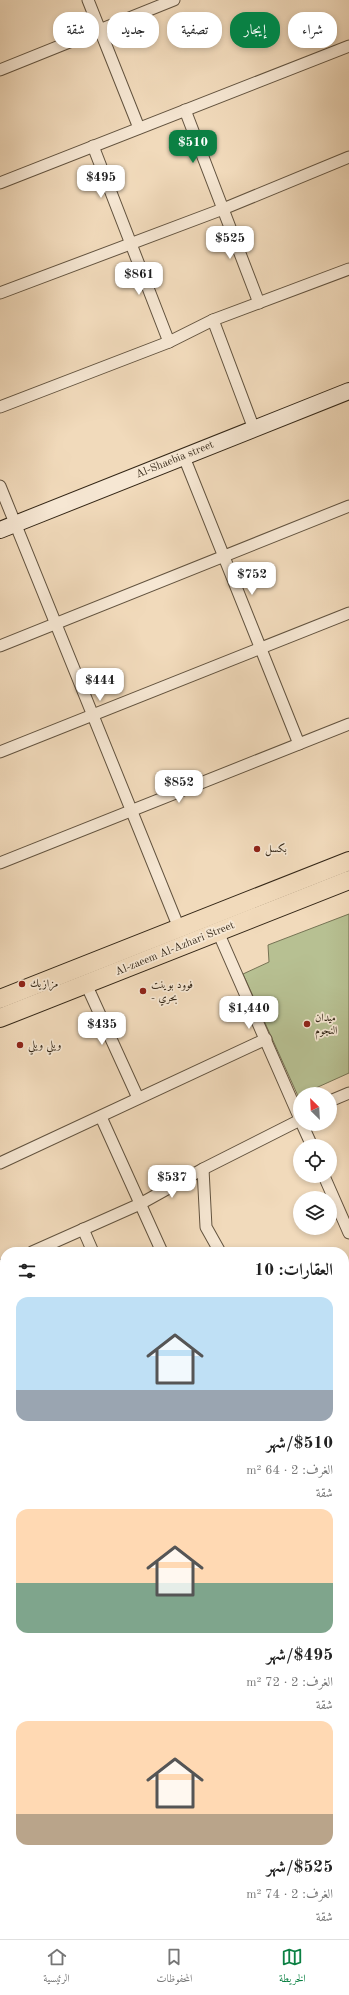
<!DOCTYPE html>
<html lang="ar">
<head>
<meta charset="utf-8">
<style>
  :root { --surface:#fff; --page:#f6f6f6; --text:#222; --muted:#767676; --line:#e0e0e0; --accent:#0b8043 }
  body { margin:0; font-family:"Old Standard TT",Amiri,serif; background:var(--page); color:var(--text); direction:rtl; height:100vh; display:flex; flex-direction:column; font-size:15px; white-space:nowrap }
  * { box-sizing:border-box; margin:0 }
  p { font-size:13px; color:var(--muted) }
  .icon { flex:none; width:22px; height:22px; fill:none; stroke:currentColor; stroke-width:2; stroke-linecap:round; stroke-linejoin:round }
  .map { position:relative; flex:1; overflow:hidden; direction:ltr }
  .drawer { position:absolute; left:0px; top:1247px; width:349px; height:692px; display:flex; flex-direction:column; background:var(--surface); border-radius:16px 16px 0 0; box-shadow:0 2px 6px #0003; direction:rtl }
  .drawer>* { flex:none }
  .top-card { position:absolute; left:12px; top:12px; width:325px; height:36px; direction:rtl; display:flex; gap:8px }
  .needle { width:26px; rotate:336deg }
  .fabs { position:absolute; left:293px; top:1087px; display:grid; gap:8px }
  .fabs a { display:grid; place-items:center; width:44px; height:44px; border-radius:50%; background:var(--surface); box-shadow:0 2px 6px #0003; font-size:20px }
  .price { position:absolute; translate:-50% -34px; padding:0 9px; border-radius:8px; background:#fff; color:#222; font-size:13px; line-height:26px; filter:drop-shadow(0 1px 2px #0008) }
  .price::after { content:''; position:absolute; left:50%; top:24px; width:12px; height:9px; margin-left:-6px; background:inherit; clip-path:polygon(0 0,100% 0,50% 100%) }
  .price.selected { background:var(--accent); color:#fff }
  ul { padding:0; list-style:none }
  li { display:grid; align-content:center; gap:8px; height:212px; padding:0 16px }
  li span { display:grid; place-items:center; height:124px; border-radius:12px; color:#555 }
  li>.icon { margin-inline-start:auto }
  span .icon { width:72px; height:72px; fill:#fffc; stroke-width:1 }
  li b { font-size:17px }
  h2 { display:flex; justify-content:space-between; align-items:center; height:48px; padding:0 16px; font-size:17px }
  .chip { padding:0 14px; border-radius:16px; background:var(--surface); box-shadow:0 2px 6px #0003; font-size:14px; line-height:36px }
  .chip.selected { background:var(--accent); color:#fff }
  .menu { display:flex; justify-content:space-around; align-items:center; height:56px; border-top:1px solid var(--line); background:var(--surface); font-size:11px; color:var(--muted) }
  .menu a { display:grid; justify-items:center; gap:2px }
  .menu .selected { color:var(--accent) }
  .map>svg:first-child { display:block }
</style>
</head>
<body>
<div class="map">
<svg width="349" height="1939" viewBox="0 0 349 1939">
  <rect width="100%" height="100%" fill="#f1dabb"/>
  <filter id="stains"><feTurbulence type="fractalNoise" baseFrequency=".005" numOctaves="4"/><feColorMatrix values="0 0 0 0 .2 0 0 0 0 .09 0 0 0 0 .02 0 0 0 .5 -.17"/></filter>
  <radialGradient id="worn" r=".72"><stop offset=".6" stop-color="#630" stop-opacity="0"/><stop offset="1" stop-color="#630" stop-opacity=".3"/></radialGradient>
  <polygon fill="#b7c092" stroke="#757354" points="349,914 349,1073 298,1096 243,974 269,962 268,945"/>
  <g fill="none" stroke-linecap="round" stroke-linejoin="round">
    <defs>
      <g id="street">
        <polyline points="88,0 139,128"/>
        <polyline points="0,70 174,0"/>
        <polyline points="185,110 259,303"/>
        <polyline points="93,146 169,342"/>
        <polyline points="0,183 349,46"/>
        <polyline points="0,293 223,209 349,157"/>
        <polyline points="213,320 254,429"/>
        <polyline points="0,407 169,342 213,320 349,269"/>
        <polyline points="184,457 299,744"/>
        <polyline points="0,486 179,928"/>
        <polyline points="0,646 349,506"/>
        <polyline points="0,752 349,613"/>
        <polyline points="0,863 349,724"/>
        <polyline points="218,932 300,1119"/>
        <polyline points="86,984 138,1098"/>
        <polyline points="330,1101 349,1093"/>
        <polyline points="101,1117 162,1252"/>
        <polyline points="302,1124 312,1146"/>
        <polyline points="0,1163 266,1039"/>
        <polyline points="203,1169 206,1227 220,1252"/>
        <polyline points="324,1176 349,1233"/>
        <polyline points="83,1229 93,1252"/>
        <polyline points="32,1252 140,1204 203,1169 300,1120"/>
        <polyline points="0,1266 5,1264"/>
        <polyline points="344,1312 349,1310"/>
        <polyline points="0,1322 5,1333"/>
        <polyline points="0,1380 5,1378"/>
        <polyline points="344,1417 349,1414"/>
        <polyline points="0,1482 5,1479"/>
        <polyline points="0,1577 5,1575"/>
        <polyline points="288,1934 290,1939"/>
      </g>
      <g id="secondary">
        <polyline points="0,530 349,391"/>
        <polyline points="344,1542 349,1540"/>
        <polyline points="0,1698 5,1695"/>
      </g>
      <g id="primary">
        <polyline points="0,999 349,861"/>
        <polyline points="0,1018 349,880"/>
      </g>
    </defs>
    <use href="#street" stroke="#62533f" stroke-width="13"/>
    <use href="#secondary" stroke="#332616" stroke-width="18"/>
    <use href="#primary" stroke="#332616" stroke-width="20"/>
    <use href="#street" stroke="#f6e7d3" stroke-width="11"/>
    <use href="#secondary" stroke="#f6e7d3" stroke-width="16"/>
    <use href="#primary" stroke="#f1dabb" stroke-width="18"/>
  </g>
  <g fill="#8f2418" stroke="#f6e7d3" stroke-width="1.5">
    <circle cx="257" cy="849" r="4"/>
    <circle cx="22" cy="984" r="4"/>
    <circle cx="143" cy="991" r="4"/>
    <circle cx="307" cy="1024" r="4"/>
    <circle cx="20" cy="1045" r="4"/>
  </g>
  <g text-anchor="middle" dominant-baseline="central" stroke-width="3.5" stroke-linejoin="round" paint-order="stroke">
    <g font-size="11" fill="#332616" stroke="#f6e7d3">
      <text transform="translate(175 460) rotate(-22)">Al-Shaebia street</text>
      <text transform="translate(175 949) rotate(-22)">Al-zaeem Al-Azhari Street</text>
    </g>
    <g font-size="11" fill="#332616" stroke="#f6e7d3" text-anchor="start">
      <text x="265" y="849">بكسل</text>
      <text x="30" y="984">مزازيك</text>
      <text x="151" y="985">فوود بوينت<tspan x="151" dy="13">- بحري</tspan></text>
      <text x="315" y="1018">ميدان<tspan x="315" dy="13">النجوم</tspan></text>
      <text x="28" y="1045">ويلي ويلي</text>
    </g>
  </g>
  <rect width="100%" height="100%" filter="url(#stains)"/>
  <rect width="100%" height="100%" fill="url(#worn)"/>
</svg>
<div class="fabs">
<a><svg class="needle" viewBox="-14 -14 28 28"><path d="M0-13l5 13h-10z" fill="#e53935"/><path d="M0 13l5-13h-10z" fill="#767676"/></svg></a>
<a><svg class="icon" aria-label="locate" viewBox="0 0 24 24"><circle cx="12" cy="12" r="6"/><path d="M12 2v4M12 18v4M2 12h4M18 12h4"/></svg></a>
<a><svg class="icon" aria-label="layers" viewBox="0 0 24 24"><path d="M12 4l9 5-9 5-9-5zM3 14l9 5 9-5"/></svg></a>
</div>
<b class="price selected" style="left:193px;top:164px">$510</b>
<b class="price" style="left:101px;top:199px">$495</b>
<b class="price" style="left:230px;top:260px">$525</b>
<b class="price" style="left:139px;top:296px">$861</b>
<b class="price" style="left:252px;top:596px">$752</b>
<b class="price" style="left:100px;top:702px">$444</b>
<b class="price" style="left:179px;top:804px">$852</b>
<b class="price" style="left:249px;top:1030px">$1,440</b>
<b class="price" style="left:102px;top:1046px">$435</b>
<b class="price" style="left:172px;top:1199px">$537</b>
<div class="top-card">
<a class="chip">شراء</a>
<a class="chip selected">إيجار</a>
<a class="chip">تصفية</a>
<a class="chip">جديد</a>
<a class="chip">شقة</a>
</div>
<section class="drawer">
<h2>العقارات: 10<svg class="icon" aria-label="filters" viewBox="0 0 24 24"><path d="M4 7h16M4 17h16"/><circle cx="9" cy="7" r="2"/><circle cx="15" cy="17" r="2"/></svg></h2>
<ul>
<li><span style="background:linear-gradient(#bfe0f5 75%,#9aa5b1 0)"><svg class="icon" aria-label="home" viewBox="0 0 24 24"><path d="M3 11l9-7 9 7M6 9v11h12V9"/></svg></span><div><b>$510/شهر</b><p>الغرف: 2 · 64 m²</p><p>شقة</p></div></li>
<li><span style="background:linear-gradient(#ffd9b3 60%,#7fa58c 0)"><svg class="icon" aria-label="home" viewBox="0 0 24 24"><path d="M3 11l9-7 9 7M6 9v11h12V9"/></svg></span><div><b>$495/شهر</b><p>الغرف: 2 · 72 m²</p><p>شقة</p></div></li>
<li><span style="background:linear-gradient(#ffd9b3 75%,#b9a48a 0)"><svg class="icon" aria-label="home" viewBox="0 0 24 24"><path d="M3 11l9-7 9 7M6 9v11h12V9"/></svg></span><div><b>$525/شهر</b><p>الغرف: 2 · 74 m²</p><p>شقة</p></div></li>
</ul>
</section>
</div>
<nav class="menu">
<a class="selected"><svg class="icon" aria-label="map" viewBox="0 0 24 24"><path d="M3 6l6-2 6 2 6-2v14l-6 2-6-2-6 2zM9 4v14M15 6v14"/></svg>الخريطة</a>
<a><svg class="icon" aria-label="saved" viewBox="0 0 24 24"><path d="M7 4h10v16l-5-4-5 4z"/></svg>المحفوظات</a>
<a><svg class="icon" aria-label="home" viewBox="0 0 24 24"><path d="M3 11l9-7 9 7M6 9v11h12V9"/></svg>الرئيسية</a>
</nav>
</body>
</html>
